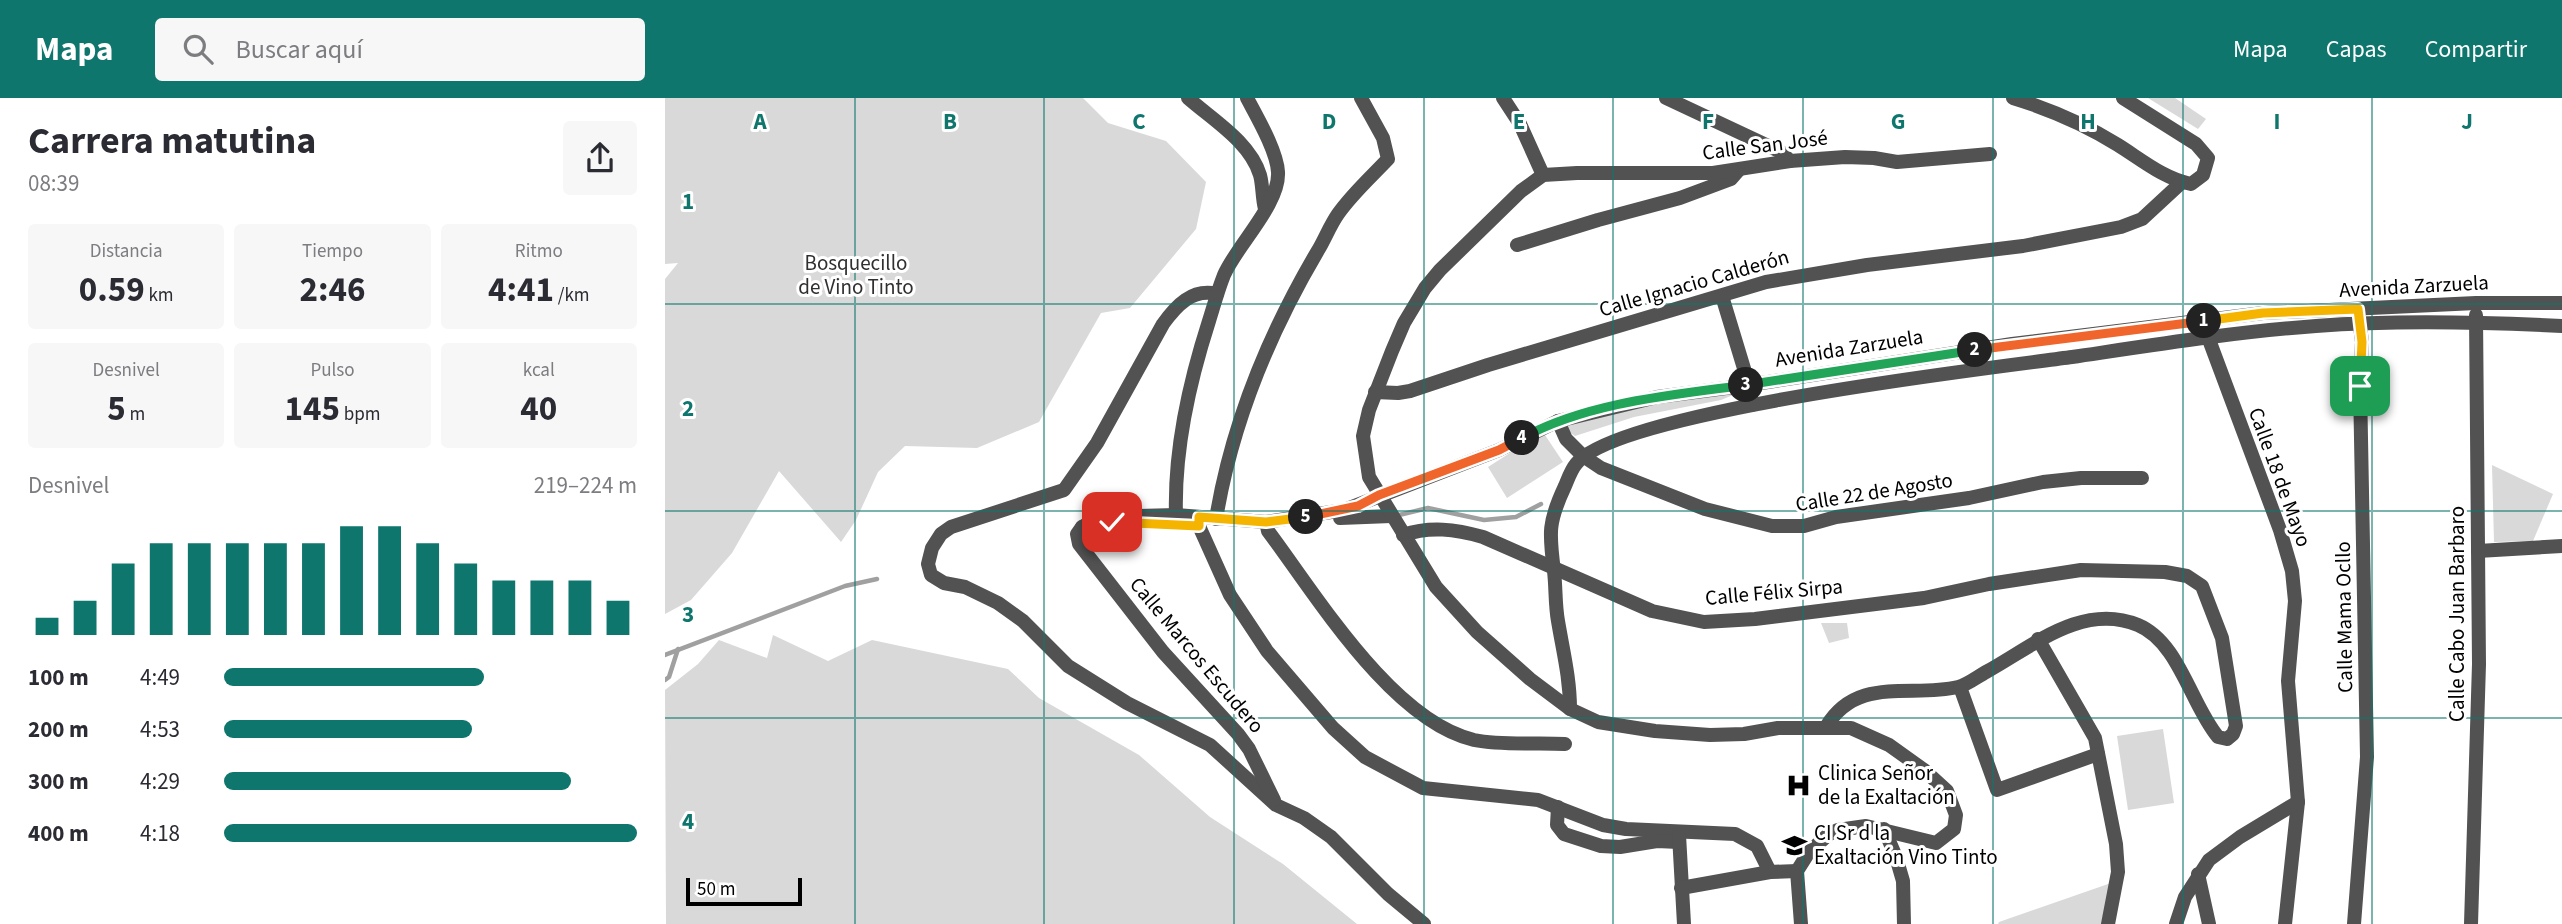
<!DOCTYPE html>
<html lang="es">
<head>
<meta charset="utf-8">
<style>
  body { margin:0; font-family:"Source Sans 3",sans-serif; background:#f7f7f7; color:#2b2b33; height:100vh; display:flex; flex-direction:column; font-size:26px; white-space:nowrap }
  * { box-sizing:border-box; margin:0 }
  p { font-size:23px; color:#7c7c81 }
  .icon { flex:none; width:38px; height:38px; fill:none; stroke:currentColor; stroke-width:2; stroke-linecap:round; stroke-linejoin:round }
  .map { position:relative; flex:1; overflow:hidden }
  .drawer { display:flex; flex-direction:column; background:#fff; width:665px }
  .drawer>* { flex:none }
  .scale { position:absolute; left:21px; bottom:18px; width:116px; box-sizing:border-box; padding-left:7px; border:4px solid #000; border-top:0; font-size:19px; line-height:24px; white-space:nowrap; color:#000; -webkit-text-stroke:5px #fff; paint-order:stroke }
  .pin { position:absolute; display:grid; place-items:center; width:60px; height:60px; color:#fff; margin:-30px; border-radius:14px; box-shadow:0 4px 10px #0006 }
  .km { position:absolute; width:35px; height:35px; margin:-18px; border-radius:50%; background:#222; color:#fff; font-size:19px; line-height:35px; text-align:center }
  .round { display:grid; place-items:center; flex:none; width:74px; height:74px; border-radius:7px; background:#f7f7f7 }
  .headline { display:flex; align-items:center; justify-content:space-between; height:119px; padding:0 28px }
  h1 { font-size:38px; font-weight:700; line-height:52px }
  .figures { display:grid; grid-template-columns:repeat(3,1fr); gap:10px; height:119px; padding:7px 28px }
  .figures div { display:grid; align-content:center; border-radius:7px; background:#f7f7f7; text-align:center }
  .figures b { font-size:35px; font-weight:700 }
  .figures small { font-size:19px; font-weight:400 }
  .figures p { font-size:19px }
  .chart { height:196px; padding:14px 28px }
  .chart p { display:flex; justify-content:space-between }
  .chart svg { width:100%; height:126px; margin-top:7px; stroke:#0f766e; stroke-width:6 }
  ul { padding:0 28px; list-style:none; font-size:23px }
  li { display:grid; grid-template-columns:112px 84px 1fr; align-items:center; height:52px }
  li i { height:18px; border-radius:9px; background:#0f766e }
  header { display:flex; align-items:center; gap:42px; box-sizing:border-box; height:98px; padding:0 35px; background:#0f766e; color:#fff }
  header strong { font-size:33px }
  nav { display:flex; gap:38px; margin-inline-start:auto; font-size:24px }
  .search { width:490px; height:63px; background:#f7f7f7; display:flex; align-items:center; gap:18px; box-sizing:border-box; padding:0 24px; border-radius:7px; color:#7c7c81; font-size:26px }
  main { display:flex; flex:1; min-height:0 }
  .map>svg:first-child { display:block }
</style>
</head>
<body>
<header>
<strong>Mapa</strong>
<div class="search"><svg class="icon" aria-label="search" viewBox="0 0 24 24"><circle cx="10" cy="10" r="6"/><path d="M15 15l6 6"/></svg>Buscar aquí</div>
<nav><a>Mapa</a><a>Capas</a><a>Compartir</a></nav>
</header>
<main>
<section class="drawer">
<div class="headline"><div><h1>Carrera matutina</h1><p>08:39</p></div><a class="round"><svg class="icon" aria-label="share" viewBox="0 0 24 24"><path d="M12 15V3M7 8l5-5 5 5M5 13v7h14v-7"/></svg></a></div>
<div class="figures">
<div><p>Distancia</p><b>0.59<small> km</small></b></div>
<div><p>Tiempo</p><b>2:46</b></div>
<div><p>Ritmo</p><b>4:41<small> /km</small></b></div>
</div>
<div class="figures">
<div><p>Desnivel</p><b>5<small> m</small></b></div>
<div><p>Pulso</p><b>145<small> bpm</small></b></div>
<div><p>kcal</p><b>40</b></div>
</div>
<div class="chart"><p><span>Desnivel</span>219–224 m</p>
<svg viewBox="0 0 160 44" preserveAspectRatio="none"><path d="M5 44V38M15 44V32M25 44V19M35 44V12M45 44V12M55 44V12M65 44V12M75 44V12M85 44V6M95 44V6M105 44V12M115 44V19M125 44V25M135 44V25M145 44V25M155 44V32"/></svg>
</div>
<ul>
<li><b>100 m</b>4:49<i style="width:63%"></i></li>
<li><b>200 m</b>4:53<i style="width:60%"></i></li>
<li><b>300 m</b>4:29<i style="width:84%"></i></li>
<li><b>400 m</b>4:18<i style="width:100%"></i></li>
</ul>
</section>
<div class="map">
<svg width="1897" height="826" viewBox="0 0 1897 826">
  <rect width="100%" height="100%" fill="#fff"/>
  <g fill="#d9d9d9">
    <path d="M0 0H418L443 25 501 43 541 84 531 131 465 210 436 215 374 324 312 350 240 348 213 374 191 422 176 444 114 373 67 455 26 502 0 516V181L13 165 0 166Z"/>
    <path d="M1483 0H1510L1541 21 1533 31Z"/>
    <path d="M1067 290 1068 297 1056 302 969 319 910 338 903 333V325Z"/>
    <path d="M878 334 898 364 842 400 823 369Z"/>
    <path d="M1827 367 1888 396 1868 443 1829 444Z"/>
    <path d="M1156 525H1182L1184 540 1164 545Z"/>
    <path d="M108 537 163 563 207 542 343 571 374 600 474 657 545 719 618 766 692 826H1L0 592 33 566 54 542 102 560Z"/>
    <path d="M1498 631 1509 705 1463 712 1452 638Z"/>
    <path d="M1446 785 1436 826H1333L1334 824Z"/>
  </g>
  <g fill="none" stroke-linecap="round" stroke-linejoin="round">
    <g stroke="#a0a0a0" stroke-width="4.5">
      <path d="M734 417 763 410 819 422 851 419 876 406"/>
      <path d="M0 557 180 488 212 481"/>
      <path d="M0 582 4 579 13 551"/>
    </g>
    <g stroke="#525252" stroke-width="14">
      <path d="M523 0C548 22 585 44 595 77 598 88 597 100 600 111"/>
      <path d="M838 0 855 26 878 77"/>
      <path d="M1001 0 1116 54 1125 63"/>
      <path d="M1348 0C1384 11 1421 27 1453 47 1477 62 1498 80 1526 86L1538 77 1543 60 1531 46 1458 0"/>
      <path d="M852 147 933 122 1015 100 1066 81 1073 73"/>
      <path d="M552 196C527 190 511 208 498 226L432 345 399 392 286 429 276 436 267 450 263 466 266 477 279 485 300 489 333 505 358 523 403 568 462 605 545 647 611 707 639 720 666 739 723 796 759 826"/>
      <path d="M1057 198 1084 287 1087 307"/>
      <path d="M1543 239 1615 432 1627 473 1630 503 1623 583 1633 704 1620 826"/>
      <path d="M710 294 733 295 745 293 823 267 1101 184 1202 167 1358 148 1456 129 1477 121 1517 84"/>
      <path d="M893 323 901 341 918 358 936 370 1040 411 1107 428H1139L1171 419 1304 400 1378 384 1416 380H1477"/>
      <path d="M511 417C509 351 524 285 544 223 549 207 553 192 559 177 572 147 615 106 613 74 612 53 592 19 582 0"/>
      <path d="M534 419V428L565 497 602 553 668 630 700 659 758 690 873 702 938 727 961 731 1070 736 1092 748 1105 774"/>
      <path d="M675 420 726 418"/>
      <path d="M551 421C567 324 605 233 655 149 661 138 666 126 673 116 687 96 706 79 723 61L718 40 696 0"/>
      <path d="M601 424 603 433C651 497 727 623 809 642 838 648 871 644 900 646"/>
      <path d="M417 429 434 419 511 417 601 424 679 412 834 352 893 323 992 299 1084 287 1347 246 1598 215 1811 205H1897"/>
      <path d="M417 429 412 436 414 446 498 554 573 636 584 651 609 702"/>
      <path d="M738 437C765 428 790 431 818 439L987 513 1039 524 1090 521 1259 500 1324 486 1416 472 1500 474 1522 478 1537 488 1557 540 1571 628 1568 636 1562 641 1553 639C1526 607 1514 544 1473 527 1417 504 1367 549 1321 574 1312 579 1302 587 1293 589 1246 600 1192 577 1161 629"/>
      <path d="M1813 453 1897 448"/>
      <path d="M1373 541 1430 640 1451 746 1453 774 1443 826"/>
      <path d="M1295 589 1332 692 1433 656"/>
      <path d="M905 611C905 580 898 553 893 523 890 507 891 490 889 473 884 435 883 424 900 388 903 381 906 372 911 366 950 313 1326 270 1407 259 1488 247 1569 234 1651 228 1732 222 1816 224 1897 228"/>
      <path d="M893 709 892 727 899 736 936 748 955 749 992 743 1014 744"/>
      <path d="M1219 731 1231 759 1238 783 1239 826"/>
      <path d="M1014 737 1019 826"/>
      <path d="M1533 776 1544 826"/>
      <path d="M1016 790 1105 774 1132 773"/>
      <path d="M1136 826 1132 773 1144 754 1164 736 1173 732 1201 728 1271 745 1289 731 1291 717 1282 693 1259 672 1224 647 1186 630H1113L1079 636 1045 637 990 633 933 624 905 611 865 581 812 534 771 489 704 379 698 338 704 312 727 253 739 225 760 190 775 172 856 93 878 77 912 75H1048L1125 63 1180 59 1209 60 1232 64 1325 56"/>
      <path d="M1511 826 1520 799 1544 762 1575 739 1633 704"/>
      <path d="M1689 826 1702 659 1695 287 1697 244 1694 219"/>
      <path d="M1806 826 1814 566 1811 217"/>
    </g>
  </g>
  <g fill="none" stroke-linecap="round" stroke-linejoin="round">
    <defs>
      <path id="split-1" d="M1539 223 1598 215 1693 211 1697 244 1695 288"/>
      <path id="split-2" d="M1310 252 1539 223"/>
      <path id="split-3" d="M1081 287 1310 252"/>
      <path id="split-4" d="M857 340C923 304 1007 297 1081 287"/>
      <path id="split-5" d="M641 419 693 408 714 397 834 352 857 340"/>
      <path id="split-6" d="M447 424 534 428V419L601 424 641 419"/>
    </defs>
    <use href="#split-1" stroke="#fff" stroke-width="14"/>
    <use href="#split-2" stroke="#fff" stroke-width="14"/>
    <use href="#split-3" stroke="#fff" stroke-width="14"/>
    <use href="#split-4" stroke="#fff" stroke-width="14"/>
    <use href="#split-5" stroke="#fff" stroke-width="14"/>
    <use href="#split-6" stroke="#fff" stroke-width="14"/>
    <use href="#split-1" stroke="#f5b400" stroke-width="9"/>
    <use href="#split-2" stroke="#f0652b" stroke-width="9"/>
    <use href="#split-3" stroke="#22a559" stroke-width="9"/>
    <use href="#split-4" stroke="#22a559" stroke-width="9"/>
    <use href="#split-5" stroke="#f0652b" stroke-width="9"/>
    <use href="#split-6" stroke="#f5b400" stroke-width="9"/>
  </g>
  <path fill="none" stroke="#0f766e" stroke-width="2" stroke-opacity="0.55" d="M190 0V826M379 0V826M569 0V826M759 0V826M948 0V826M1138 0V826M1328 0V826M1518 0V826M1707 0V826M0 206H1897M0 413H1897M0 620H1897"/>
  <defs>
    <symbol id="hospital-bare" viewBox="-9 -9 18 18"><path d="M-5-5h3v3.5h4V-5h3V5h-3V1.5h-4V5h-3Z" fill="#000" stroke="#fff" stroke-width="2.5" paint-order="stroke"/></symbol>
    <symbol id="school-bare" viewBox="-9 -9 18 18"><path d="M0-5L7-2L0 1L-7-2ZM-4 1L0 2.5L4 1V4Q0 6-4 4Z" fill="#000" stroke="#fff" stroke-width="2.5" paint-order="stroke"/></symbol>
  </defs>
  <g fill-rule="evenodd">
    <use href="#hospital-bare" x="1116" y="670" width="35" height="35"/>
    <use href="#school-bare" x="1112" y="730" width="35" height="35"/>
  </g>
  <g text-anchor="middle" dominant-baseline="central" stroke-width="6" stroke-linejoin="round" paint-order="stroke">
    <g font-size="21" fill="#000" stroke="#fff">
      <text transform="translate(1100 47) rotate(-7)">Calle San José</text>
      <text transform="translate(1029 185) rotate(-16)">Calle Ignacio Calderón</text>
      <text transform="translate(1749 188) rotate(-3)">Avenida Zarzuela</text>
      <text transform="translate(1184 250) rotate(-9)">Avenida Zarzuela</text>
      <text transform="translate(1615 379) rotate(70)">Calle 18 de Mayo</text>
      <text transform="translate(1209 394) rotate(-9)">Calle 22 de Agosto</text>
      <text transform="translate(1109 494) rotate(-5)">Calle Félix Sirpa</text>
      <text transform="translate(1792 516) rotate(-90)">Calle Cabo Juan Barbaro</text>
      <text transform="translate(1679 519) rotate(-91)">Calle Mama Ocllo</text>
      <text transform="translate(532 557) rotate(50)">Calle Marcos Escudero</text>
    </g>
    <g font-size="21" fill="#303030" stroke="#fff">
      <text x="191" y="165">Bosquecillo<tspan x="191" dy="24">de Vino Tinto</tspan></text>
    </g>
    <g font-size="21" fill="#000" stroke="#fff" text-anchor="start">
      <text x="1153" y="675">Clinica Señor<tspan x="1153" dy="24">de la Exaltación</tspan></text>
      <text x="1149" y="735">CI Sr d la<tspan x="1149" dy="24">Exaltación Vino Tinto</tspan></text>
    </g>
  </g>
  <g font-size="23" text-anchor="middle" font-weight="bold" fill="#0f766e" stroke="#fff" stroke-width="6" stroke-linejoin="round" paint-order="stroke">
    <text x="95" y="31">A</text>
    <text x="285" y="31">B</text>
    <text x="474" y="31">C</text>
    <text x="664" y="31">D</text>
    <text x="854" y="31">E</text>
    <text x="1043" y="31">F</text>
    <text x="1233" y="31">G</text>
    <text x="1423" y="31">H</text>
    <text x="1612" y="31">I</text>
    <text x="1802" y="31">J</text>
    <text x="23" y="111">1</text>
    <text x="23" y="318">2</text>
    <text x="23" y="524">3</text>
    <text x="23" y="731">4</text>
  </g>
</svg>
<div class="scale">50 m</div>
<div class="pin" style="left:1695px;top:288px;background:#1e9e55"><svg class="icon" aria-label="arrive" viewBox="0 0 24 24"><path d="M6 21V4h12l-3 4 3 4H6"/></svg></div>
<div class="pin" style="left:447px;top:424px;background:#d93025"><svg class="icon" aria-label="check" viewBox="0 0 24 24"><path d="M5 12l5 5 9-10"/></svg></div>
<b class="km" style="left:1539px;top:223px">1</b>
<b class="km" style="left:1310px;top:252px">2</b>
<b class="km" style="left:1081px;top:287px">3</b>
<b class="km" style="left:857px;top:340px">4</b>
<b class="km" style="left:641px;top:419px">5</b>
</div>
</main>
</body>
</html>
